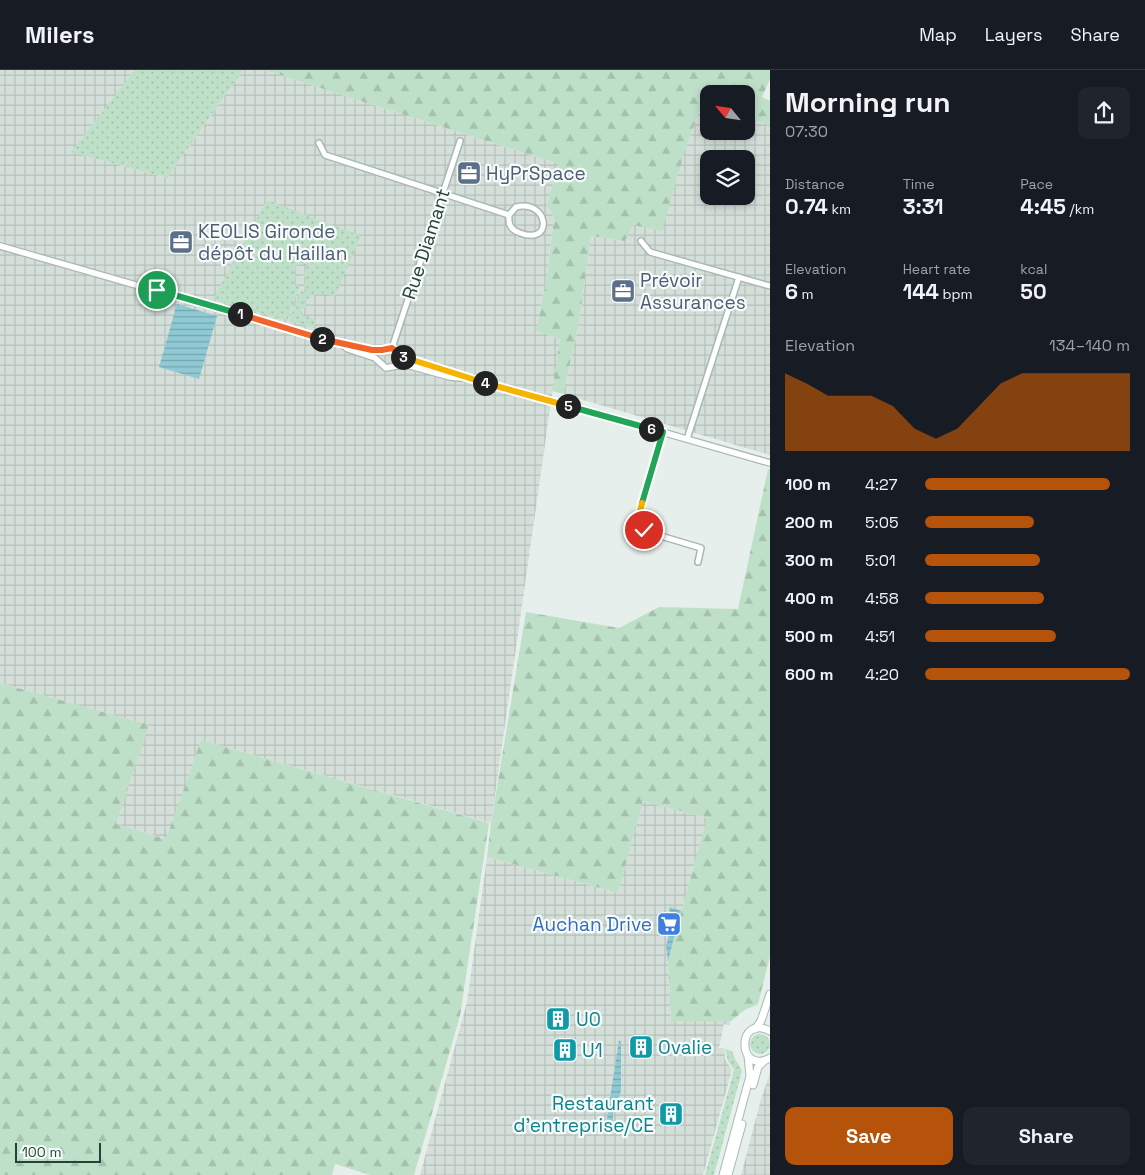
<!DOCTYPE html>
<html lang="en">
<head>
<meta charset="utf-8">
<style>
  body { margin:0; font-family:"Space Grotesk",sans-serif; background:#20242c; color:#f1f3f6; height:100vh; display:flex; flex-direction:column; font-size:19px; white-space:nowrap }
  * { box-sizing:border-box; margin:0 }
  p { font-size:16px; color:#9ea1a6 }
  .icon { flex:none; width:28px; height:28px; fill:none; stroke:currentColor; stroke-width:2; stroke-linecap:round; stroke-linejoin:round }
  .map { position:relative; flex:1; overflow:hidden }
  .sheet { display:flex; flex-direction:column; background:#171b24; width:375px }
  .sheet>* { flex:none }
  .needle { width:32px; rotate:299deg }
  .controls { position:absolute; left:700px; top:15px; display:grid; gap:10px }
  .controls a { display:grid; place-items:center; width:55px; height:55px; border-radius:10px; background:#171b24; box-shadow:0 2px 8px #0003; font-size:25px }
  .scale { position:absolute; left:15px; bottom:12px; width:86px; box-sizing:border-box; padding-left:5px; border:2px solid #24423a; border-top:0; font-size:14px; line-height:18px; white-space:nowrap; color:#24423a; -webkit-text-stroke:4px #f7fbf9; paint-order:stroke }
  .pin { position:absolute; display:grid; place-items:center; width:42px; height:42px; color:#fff; margin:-21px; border:2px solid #fff; border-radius:50%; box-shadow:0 1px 5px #0007 }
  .km { position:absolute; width:25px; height:25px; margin:-12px; border-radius:50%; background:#222; color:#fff; font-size:14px; line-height:25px; text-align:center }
  .round { display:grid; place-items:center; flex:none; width:52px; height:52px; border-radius:10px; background:#20242c }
  .summary { display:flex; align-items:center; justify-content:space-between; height:85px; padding:0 15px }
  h1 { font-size:28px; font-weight:600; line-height:38px }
  .figures { display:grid; grid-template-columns:repeat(3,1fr); gap:8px; height:85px; padding:5px 15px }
  .figures div { display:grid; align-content:center }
  .figures b { font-size:21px; font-weight:600 }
  .figures small { font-size:14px; font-weight:400 }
  .figures p { font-size:14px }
  .chart { height:140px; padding:10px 15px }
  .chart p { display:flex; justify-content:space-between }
  .chart svg { width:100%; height:90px; margin-top:5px; fill:#b45309; opacity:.7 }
  .primary-button { display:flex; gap:10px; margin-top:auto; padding:10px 15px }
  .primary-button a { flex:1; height:58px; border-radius:10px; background:#b45309; color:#fff; font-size:20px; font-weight:600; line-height:58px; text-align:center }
  .primary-button a+a { background:#20242c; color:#f1f3f6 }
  ul { padding:0 15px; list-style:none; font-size:16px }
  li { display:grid; grid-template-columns:80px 60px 1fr; align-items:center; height:38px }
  li i { height:12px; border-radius:6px; background:#b45309 }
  header { display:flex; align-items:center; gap:30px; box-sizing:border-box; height:70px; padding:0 25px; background:#171b24; border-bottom:1px solid #363941 }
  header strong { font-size:24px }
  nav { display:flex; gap:28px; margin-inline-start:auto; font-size:18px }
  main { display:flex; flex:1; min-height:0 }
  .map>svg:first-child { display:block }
</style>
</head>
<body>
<header>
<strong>Milers</strong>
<nav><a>Map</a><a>Layers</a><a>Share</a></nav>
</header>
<main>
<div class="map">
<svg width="770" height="1105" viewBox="0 0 770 1105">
  <defs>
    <pattern id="industrial-grid" width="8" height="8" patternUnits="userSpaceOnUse" patternTransform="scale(1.25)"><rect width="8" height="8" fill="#d4dfda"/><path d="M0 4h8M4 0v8" fill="none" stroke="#b6c1bc"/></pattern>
    <pattern id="grass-dots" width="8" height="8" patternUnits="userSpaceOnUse" patternTransform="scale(1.25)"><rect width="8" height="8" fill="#bfe0c8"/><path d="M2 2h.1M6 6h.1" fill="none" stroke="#a4c1ad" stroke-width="1.8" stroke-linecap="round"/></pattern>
    <pattern id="forest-firs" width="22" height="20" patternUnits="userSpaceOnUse" patternTransform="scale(1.25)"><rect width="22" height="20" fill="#bfe0c8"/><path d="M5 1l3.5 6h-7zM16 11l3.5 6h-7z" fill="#a4c1ad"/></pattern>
    <pattern id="water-rules" width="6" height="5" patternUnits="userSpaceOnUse" patternTransform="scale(1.25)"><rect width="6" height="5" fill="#8ec9d4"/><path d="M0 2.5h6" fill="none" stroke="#74a5ad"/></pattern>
  </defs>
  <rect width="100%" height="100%" fill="#e6efeb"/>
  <g fill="url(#industrial-grid)" fill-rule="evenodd">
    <path d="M0 0H135L72 82 167 108 243 0H264L559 94 547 134 554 148 546 213 536 261 560 269 491 753 201 670 167 769 116 754 148 655 0 613Z"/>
    <path d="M703 31 709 33V61H746V47L770 55V385L563 324 579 253 591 166 625 171 633 155 685 80ZM709 89H746V126H709Z"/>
    <path d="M643 731 707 748 668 891 671 951H731L729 955 724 954 719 978H724L725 989 732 1000 703 1105H420L467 932 487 787 618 823Z"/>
    <path d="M770 1003V1105H741L761 1029Z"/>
  </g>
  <g fill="url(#grass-dots)">
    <path d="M135 0H243L167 108 71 82Z"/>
    <path d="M267 130 361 166 335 226 319 223 304 231 307 237 301 240 304 247 308 246 316 251 314 258 289 251 300 221 307 223 304 217 306 207 302 206 305 201 307 194 300 193 296 196 294 204 296 205 294 214 300 216 287 251 213 229Z"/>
    <circle cx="760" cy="974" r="10"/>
    <path d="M725 979 732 981 735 989 742 1000 741 1005 714 1105H705L734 1000 728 991Z"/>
  </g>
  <g fill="url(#forest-firs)">
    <path d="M264 0H770V9L762 27 770 31V55L746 47V24H709V33L703 31 685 80 662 161 633 155 625 171 591 166 579 253 563 324 552 321 560 269 536 261 546 213 554 148 547 134 559 94Z"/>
    <path d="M768 399 770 400V886L758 934 745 940 731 951H671L668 891 707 748 643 731 618 823 487 787 491 753 526 542 619 558 659 537 738 539Z"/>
    <path d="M0 613 149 655 116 754 166 769 201 670 489 753 460 946 414 1105H370L335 1094 332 1105H0Z"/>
  </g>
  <g fill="url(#water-rules)">
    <path d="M177 234 217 246 199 309 159 297Z"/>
    <path d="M670 837 681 841 668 891 666 876 674 846 669 840Z"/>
    <path d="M619 970 621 972V1020L619 1028 614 1035 612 1061 609 1063 605 1061Z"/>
  </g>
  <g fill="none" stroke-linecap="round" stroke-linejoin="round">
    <defs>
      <g id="minor">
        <path d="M319 73 325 85 509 145C508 155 511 160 520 163 554 176 549 129 516 137L509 145"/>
        <path d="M641 171 650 182 770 216"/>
        <path d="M392 278 460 71"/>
        <path d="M687 369 739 207"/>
        <circle cx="636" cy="458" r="8"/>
        <path d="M638 450 663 362"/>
        <path d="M644 461 701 478 698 492"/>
      </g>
      <g id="tertiary">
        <path d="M0 176 341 274H350L377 281 392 278C398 281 401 287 408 290 427 297 447 300 466 308L603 345 770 393"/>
        <path d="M341 274 348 279 375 288 386 298 401 295H407L450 307 461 308"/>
      </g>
      <g id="secondary">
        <path d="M755 959 761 951 770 924"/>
        <path d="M770 961C736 943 737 1006 770 988"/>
        <path d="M753 1015 758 997 764 991"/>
        <path d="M723 1105 750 1006 748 986"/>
        <path d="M728 1105 742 1054"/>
      </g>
    </defs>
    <use href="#minor" stroke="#a8b8b2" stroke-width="8"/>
    <use href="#tertiary" stroke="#a8b8b2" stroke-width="8"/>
    <use href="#secondary" stroke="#a4bbb3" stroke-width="9"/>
    <use href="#minor" stroke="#fff" stroke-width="5"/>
    <use href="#tertiary" stroke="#fff" stroke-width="5.5"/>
    <use href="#secondary" stroke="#fff" stroke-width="7"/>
  </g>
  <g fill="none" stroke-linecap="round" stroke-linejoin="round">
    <defs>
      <path id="split-1" d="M157 220 240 244"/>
      <path id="split-2" d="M240 244 322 269"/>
      <path id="split-3" d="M322 269 372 280H382L392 278 403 287"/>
      <path id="split-4" d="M403 287 485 313"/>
      <path id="split-5" d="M485 313 568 336"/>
      <path id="split-6" d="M568 336 651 359"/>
      <path id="split-7" d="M642 433 663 362 651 359"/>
      <path id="split-8" d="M642 433 638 450 644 455V460"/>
    </defs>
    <use href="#split-1" stroke="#fff" stroke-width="10"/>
    <use href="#split-2" stroke="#fff" stroke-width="10"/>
    <use href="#split-3" stroke="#fff" stroke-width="10"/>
    <use href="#split-4" stroke="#fff" stroke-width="10"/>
    <use href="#split-5" stroke="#fff" stroke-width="10"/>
    <use href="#split-6" stroke="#fff" stroke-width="10"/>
    <use href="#split-7" stroke="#fff" stroke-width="10"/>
    <use href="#split-8" stroke="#fff" stroke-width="10"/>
    <use href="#split-1" stroke="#22a559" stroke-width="6"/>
    <use href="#split-2" stroke="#f0652b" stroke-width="6"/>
    <use href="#split-3" stroke="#f0652b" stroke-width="6"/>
    <use href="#split-4" stroke="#f5b400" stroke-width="6"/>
    <use href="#split-5" stroke="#f5b400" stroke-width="6"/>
    <use href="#split-6" stroke="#22a559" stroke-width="6"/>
    <use href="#split-7" stroke="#22a559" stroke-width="6"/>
    <use href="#split-8" stroke="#f5b400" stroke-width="6"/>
  </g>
  <defs>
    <symbol id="office-square" viewBox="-11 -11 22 22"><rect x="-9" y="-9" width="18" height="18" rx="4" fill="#5c6f8a" stroke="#f7fbf9"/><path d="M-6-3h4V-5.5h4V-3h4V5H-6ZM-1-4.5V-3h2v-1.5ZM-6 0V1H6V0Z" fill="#fff"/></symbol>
    <symbol id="supermarket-square" viewBox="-11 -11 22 22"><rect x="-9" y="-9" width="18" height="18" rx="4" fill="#3f7fe0" stroke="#f7fbf9"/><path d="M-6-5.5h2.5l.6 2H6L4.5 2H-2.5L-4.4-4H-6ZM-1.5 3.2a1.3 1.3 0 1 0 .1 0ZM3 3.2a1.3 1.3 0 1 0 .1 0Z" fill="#fff"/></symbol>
    <symbol id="building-square" viewBox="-11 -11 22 22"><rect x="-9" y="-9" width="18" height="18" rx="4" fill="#0f9aa8" stroke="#f7fbf9"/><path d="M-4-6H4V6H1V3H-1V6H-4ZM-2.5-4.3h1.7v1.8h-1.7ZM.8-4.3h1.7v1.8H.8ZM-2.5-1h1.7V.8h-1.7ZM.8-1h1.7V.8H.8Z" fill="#fff"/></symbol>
  </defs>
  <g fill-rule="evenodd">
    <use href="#office-square" x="455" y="89" width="28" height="28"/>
    <use href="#office-square" x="167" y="158" width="28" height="28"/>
    <use href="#office-square" x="609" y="207" width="28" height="28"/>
    <use href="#supermarket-square" x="655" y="840" width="28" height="28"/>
    <use href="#building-square" x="544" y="935" width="28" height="28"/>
    <use href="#building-square" x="627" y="963" width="28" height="28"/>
    <use href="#building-square" x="551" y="966" width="28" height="28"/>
    <use href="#building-square" x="657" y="1030" width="28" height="28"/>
  </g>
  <g text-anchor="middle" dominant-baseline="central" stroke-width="4.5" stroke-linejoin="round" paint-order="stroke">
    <g font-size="19" fill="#4e5e75" stroke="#f7fbf9" text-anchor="start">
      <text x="486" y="103">HyPrSpace</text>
      <text x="198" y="161">KEOLIS Gironde<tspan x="198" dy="22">dépôt du Haillan</tspan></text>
      <text x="640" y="210">Prévoir<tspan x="640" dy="22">Assurances</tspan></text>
    </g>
    <g font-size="19" fill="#24423a" stroke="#f7fbf9">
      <text transform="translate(426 174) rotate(-72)">Rue Diamant</text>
    </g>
    <g font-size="19" fill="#366cbe" stroke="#f7fbf9" text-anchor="end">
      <text x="652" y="854">Auchan Drive</text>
    </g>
    <g font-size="19" fill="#0d838f" stroke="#f7fbf9" text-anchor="start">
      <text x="576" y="949">U0</text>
      <text x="658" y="977">Ovalie</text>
      <text x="582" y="980">U1</text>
      <text x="654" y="1033" text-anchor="end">Restaurant<tspan x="654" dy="22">d'entreprise/CE</tspan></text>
    </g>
  </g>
</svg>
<div class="controls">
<a><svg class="needle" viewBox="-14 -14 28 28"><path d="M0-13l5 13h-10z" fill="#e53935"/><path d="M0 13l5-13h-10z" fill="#9ea1a6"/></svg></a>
<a><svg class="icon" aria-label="layers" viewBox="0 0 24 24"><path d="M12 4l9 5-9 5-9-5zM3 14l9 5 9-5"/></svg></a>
</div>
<div class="scale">100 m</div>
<div class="pin" style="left:157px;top:220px;background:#1e9e55"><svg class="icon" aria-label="arrive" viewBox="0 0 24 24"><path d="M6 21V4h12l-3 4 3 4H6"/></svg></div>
<div class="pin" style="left:644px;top:460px;background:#d93025"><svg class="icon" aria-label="check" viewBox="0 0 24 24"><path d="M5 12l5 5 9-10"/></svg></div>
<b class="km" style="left:240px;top:244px">1</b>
<b class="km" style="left:322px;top:269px">2</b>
<b class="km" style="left:403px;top:287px">3</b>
<b class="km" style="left:485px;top:313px">4</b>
<b class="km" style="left:568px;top:336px">5</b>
<b class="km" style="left:651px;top:359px">6</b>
</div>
<section class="sheet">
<div class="summary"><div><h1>Morning run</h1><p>07:30</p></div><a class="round"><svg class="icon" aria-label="share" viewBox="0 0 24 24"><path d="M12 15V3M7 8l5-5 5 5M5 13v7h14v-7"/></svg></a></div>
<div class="figures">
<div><p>Distance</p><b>0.74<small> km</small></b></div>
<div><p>Time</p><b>3:31</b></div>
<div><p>Pace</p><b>4:45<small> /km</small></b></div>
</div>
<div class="figures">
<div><p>Elevation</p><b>6<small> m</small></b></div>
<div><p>Heart rate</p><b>144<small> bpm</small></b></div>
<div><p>kcal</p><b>50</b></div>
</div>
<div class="chart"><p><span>Elevation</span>134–140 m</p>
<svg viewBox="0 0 160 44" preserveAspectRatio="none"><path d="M0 44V6L10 11L20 17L30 17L40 17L50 22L60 33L70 38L80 33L90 22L100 11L110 6L120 6L130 6L140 6L150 6L160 6V44z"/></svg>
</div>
<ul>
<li><b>100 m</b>4:27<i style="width:90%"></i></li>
<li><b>200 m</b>5:05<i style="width:53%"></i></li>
<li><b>300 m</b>5:01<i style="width:56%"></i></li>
<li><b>400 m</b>4:58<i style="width:58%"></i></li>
<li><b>500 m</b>4:51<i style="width:64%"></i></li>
<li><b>600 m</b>4:20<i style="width:100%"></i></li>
</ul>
<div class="primary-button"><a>Save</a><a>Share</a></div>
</section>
</main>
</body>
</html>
